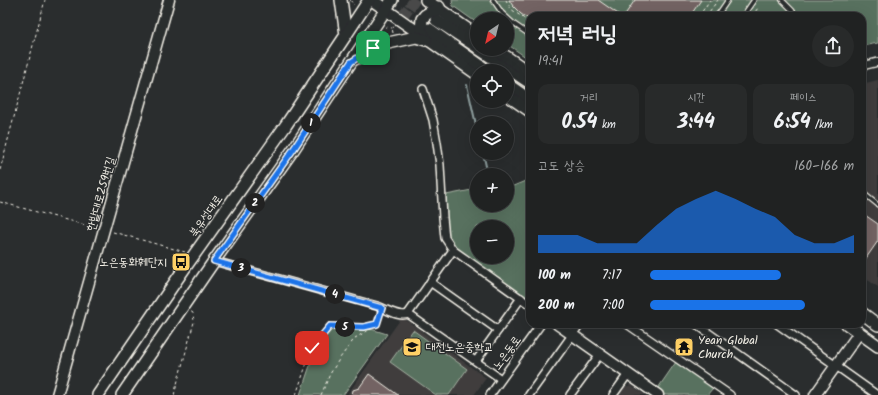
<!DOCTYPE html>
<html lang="ko">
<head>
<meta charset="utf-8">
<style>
  body { margin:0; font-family:Kalam,"Poor Story",sans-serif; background:#282a2a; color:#f1f3f6; height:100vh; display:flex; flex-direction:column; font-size:15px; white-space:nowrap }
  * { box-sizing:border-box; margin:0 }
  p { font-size:13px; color:#a2a4a5 }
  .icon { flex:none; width:22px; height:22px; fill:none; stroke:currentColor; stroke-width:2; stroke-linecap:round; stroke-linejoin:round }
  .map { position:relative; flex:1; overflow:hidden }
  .details { position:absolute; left:526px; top:12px; width:340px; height:316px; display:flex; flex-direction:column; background:#202222; border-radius:12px; box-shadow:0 4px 16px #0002,0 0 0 1px #3d3f40 }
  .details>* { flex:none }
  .needle { width:26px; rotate:215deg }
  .tools { position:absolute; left:470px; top:12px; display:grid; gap:8px }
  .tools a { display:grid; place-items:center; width:44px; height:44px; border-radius:50%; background:#202222; box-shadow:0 4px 16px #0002,0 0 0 1px #3d3f40; font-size:20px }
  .pin { position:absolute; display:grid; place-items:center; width:34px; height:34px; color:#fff; margin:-17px; border-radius:8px; box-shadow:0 2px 6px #0006 }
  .km { position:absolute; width:20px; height:20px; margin:-10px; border-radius:50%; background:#222; color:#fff; font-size:11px; line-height:20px; text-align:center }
  .round { display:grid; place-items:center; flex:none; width:42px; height:42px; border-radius:21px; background:#282a2a }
  .head { display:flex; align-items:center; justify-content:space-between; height:68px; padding:0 12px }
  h1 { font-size:22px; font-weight:700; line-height:30px }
  .stats { display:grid; grid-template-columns:repeat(3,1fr); gap:6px; height:68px; padding:4px 12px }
  .stats div { display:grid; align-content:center; border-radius:10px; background:#282a2a; text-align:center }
  .stats b { font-size:20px; font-weight:700 }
  .stats small { font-size:11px; font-weight:400 }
  .stats p { font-size:11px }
  .chart { height:112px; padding:8px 12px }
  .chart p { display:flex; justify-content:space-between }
  .chart svg { width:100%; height:72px; margin-top:4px; fill:#1a73e8; opacity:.7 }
  ul { padding:0 12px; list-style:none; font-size:13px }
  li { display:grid; grid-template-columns:64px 48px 1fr; align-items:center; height:30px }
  li i { height:10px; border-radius:5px; background:#1a73e8 }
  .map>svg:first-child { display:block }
</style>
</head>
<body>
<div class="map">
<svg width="878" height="395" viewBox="0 0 878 395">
  <rect width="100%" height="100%" fill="#2a2d2e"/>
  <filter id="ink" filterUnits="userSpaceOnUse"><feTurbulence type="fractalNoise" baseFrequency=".025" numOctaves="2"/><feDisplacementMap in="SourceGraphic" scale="8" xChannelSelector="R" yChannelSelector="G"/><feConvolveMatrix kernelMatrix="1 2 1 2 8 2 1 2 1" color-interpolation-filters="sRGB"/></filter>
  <g filter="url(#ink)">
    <g fill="#403e3e">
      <path d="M878 80V287L862 276V84Z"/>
      <path d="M402 317 486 378 474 395H347Z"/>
      <path d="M631 385 645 395H619L625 387Z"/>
    </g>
    <g fill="#58715e" stroke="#a6b1a3" fill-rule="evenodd">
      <path d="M452 0H878V43L862 46V16H530V60L507 44V19H477V23L453 6Z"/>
      <path d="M530 179V299L457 251 447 234 445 216 446 195 477 189V205H507V186L511 187ZM477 227H507V257H477Z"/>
      <path d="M371 329 387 334 343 395H300L316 348 330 330Z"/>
      <path d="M413 330 467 369 449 395H436L390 362Z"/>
      <path d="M676 362 713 388 707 395H661L656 391Z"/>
    </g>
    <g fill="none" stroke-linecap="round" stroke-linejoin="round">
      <g stroke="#90a1a1" stroke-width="2">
        <path d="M467 85 477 129"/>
        <path d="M483 153 488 175"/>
      </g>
    </g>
    <g fill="#736464" stroke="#f4f1e8">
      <path d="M509 0H598L621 16H530V20L521 14 513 6Z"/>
      <path d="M635 0H701L690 16H624Z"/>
      <path d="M862 213 878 224V241L862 264Z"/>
      <path d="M369 374 398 395H352L353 390 359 388Z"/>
    </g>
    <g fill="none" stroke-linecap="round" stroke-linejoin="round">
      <g stroke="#484a4a" stroke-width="11" stroke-dasharray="11 5.5" stroke-linecap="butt">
        <path d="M387 0 428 29"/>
        <path d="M408 0 434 18"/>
      </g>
      <defs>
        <g id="lane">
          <path d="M493 0 502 13 514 24 530 35"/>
          <path d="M782 0 792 10 796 16"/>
          <path d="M717 16 728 0"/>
          <path d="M743 16 754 0"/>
          <path d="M862 192 878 205"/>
        </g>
        <g id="street">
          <path d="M862 66 878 62"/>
          <path d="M423 89 433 120 437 143 440 165 443 218 445 238 453 250 530 305"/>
          <path d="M453 250 408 314 501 379"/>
          <path d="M214 261 377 306C386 309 399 318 408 314"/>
          <path d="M430 282 498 330"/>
          <path d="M627 324 730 395"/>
          <path d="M696 324 796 395"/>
          <path d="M777 324 877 395"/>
          <path d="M476 361 521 298"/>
          <path d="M490 395 541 324"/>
          <path d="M529 395 580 324"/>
          <path d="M570 395 600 354"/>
          <path d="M613 395 628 374"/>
        </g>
        <g id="secondary">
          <path d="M557 324 658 395"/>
          <path d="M57 395 169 0"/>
          <path d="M815 395 859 333"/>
        </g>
        <g id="primary">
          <path d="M341 0 346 35"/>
          <path d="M372 0 477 74"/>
          <path d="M426 0 477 36"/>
          <path d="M436 20 477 47"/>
          <path d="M429 29 488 71"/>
          <path d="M425 37 421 30 422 19C426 13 432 10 440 10L439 7"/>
          <path d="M479 49 530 83"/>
          <path d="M495 49 530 73"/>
          <path d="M355 59 379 45 416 37 426 40"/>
          <path d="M507 84 530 100"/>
          <path d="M507 95 530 111"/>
          <path d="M862 313 878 325"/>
          <path d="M847 324 878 346"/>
          <path d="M98 395 184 269 286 125 346 35 369 0"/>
          <path d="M122 395 214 261 293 150 392 0"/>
        </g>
      </defs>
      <use href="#lane" stroke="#f4f1e8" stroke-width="6"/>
      <use href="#street" stroke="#f4f1e8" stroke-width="10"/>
      <use href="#secondary" stroke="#f4f1e8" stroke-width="13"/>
      <use href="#primary" stroke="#f4f1e8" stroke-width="14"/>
      <g stroke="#f4f1e8" stroke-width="1" stroke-dasharray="3 3" stroke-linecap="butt">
        <path d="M350 0 354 5"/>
        <path d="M506 0 511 9 530 23"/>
        <path d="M699 16 710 0"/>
        <path d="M706 16 718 0"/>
        <path d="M752 16 758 8"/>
        <path d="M385 27 392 28"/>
        <path d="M393 33 392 28 394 27"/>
        <path d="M0 170 45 0"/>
        <path d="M0 202 96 228"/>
        <path d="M113 232 185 252"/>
        <path d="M174 395 194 322 193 313 190 311"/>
        <path d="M296 395 312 348 330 326 364 327 377 324 380 316"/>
        <path d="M321 395 330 374 340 358 355 338 369 330 376 324"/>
      </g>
      <use href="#lane" stroke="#2a2d2e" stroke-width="3.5"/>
      <use href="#street" stroke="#2a2d2e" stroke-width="7"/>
      <use href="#secondary" stroke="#2a2d2e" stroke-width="10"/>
      <use href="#primary" stroke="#2a2d2e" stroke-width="11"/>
    </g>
  </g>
  <g fill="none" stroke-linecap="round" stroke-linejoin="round" filter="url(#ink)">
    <defs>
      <path id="route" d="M312 348 330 326 364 327 377 324 382 308 214 261 293 150 351 62 373 48"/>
    </defs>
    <use href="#route" stroke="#fff" stroke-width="8"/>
    <use href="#route" stroke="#1a73e8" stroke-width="5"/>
  </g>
  <defs>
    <symbol id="bus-square" viewBox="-11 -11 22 22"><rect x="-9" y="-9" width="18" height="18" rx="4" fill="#ffd166" stroke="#2a2d2e"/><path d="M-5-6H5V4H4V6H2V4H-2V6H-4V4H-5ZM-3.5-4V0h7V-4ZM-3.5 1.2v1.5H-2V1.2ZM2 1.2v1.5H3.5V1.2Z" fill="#111"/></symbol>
    <symbol id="school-square" viewBox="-11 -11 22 22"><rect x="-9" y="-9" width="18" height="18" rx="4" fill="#ffd166" stroke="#2a2d2e"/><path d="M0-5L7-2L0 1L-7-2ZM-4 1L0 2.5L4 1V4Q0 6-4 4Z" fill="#111"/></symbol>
    <symbol id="temple-square" viewBox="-11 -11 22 22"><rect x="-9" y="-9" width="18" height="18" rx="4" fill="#ffd166" stroke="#2a2d2e"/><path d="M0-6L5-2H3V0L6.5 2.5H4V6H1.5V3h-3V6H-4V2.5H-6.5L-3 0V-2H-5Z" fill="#111"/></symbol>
  </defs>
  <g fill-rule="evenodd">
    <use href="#bus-square" x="170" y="251" width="22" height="22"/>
    <use href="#school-square" x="401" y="336" width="22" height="22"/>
    <use href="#temple-square" x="673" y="336" width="22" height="22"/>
  </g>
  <g text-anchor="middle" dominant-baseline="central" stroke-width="3" stroke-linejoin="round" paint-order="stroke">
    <g font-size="12" fill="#f4f1e8" stroke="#2a2d2e">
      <text transform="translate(101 194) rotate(-74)">한밭대로259번길</text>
      <text transform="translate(206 216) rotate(-55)">북유성대로</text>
      <text transform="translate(507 353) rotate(-54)">노은동로</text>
    </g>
    <g font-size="12" fill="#f4f1e8" stroke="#2a2d2e" text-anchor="start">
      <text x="167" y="262" text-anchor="end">노은동화훼단지</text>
      <text x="698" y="340">Yean Global<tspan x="698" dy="14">Church</tspan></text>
      <text x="426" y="347">대전노은중학교</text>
    </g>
  </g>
</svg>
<div class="tools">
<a><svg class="needle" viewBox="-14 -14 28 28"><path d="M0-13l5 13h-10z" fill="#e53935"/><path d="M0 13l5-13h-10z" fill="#a2a4a5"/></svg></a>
<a><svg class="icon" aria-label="locate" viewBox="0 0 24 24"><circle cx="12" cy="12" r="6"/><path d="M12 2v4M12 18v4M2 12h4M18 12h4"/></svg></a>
<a><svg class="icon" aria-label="layers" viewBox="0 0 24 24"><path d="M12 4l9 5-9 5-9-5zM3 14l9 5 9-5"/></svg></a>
<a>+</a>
<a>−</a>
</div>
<div class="pin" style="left:373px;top:48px;background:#1e9e55"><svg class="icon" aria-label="arrive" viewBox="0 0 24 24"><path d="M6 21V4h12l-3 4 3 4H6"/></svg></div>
<div class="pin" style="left:312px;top:348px;background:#d93025"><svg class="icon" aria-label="check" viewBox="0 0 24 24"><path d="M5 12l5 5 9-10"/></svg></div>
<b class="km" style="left:311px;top:123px">1</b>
<b class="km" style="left:255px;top:203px">2</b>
<b class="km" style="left:241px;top:268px">3</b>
<b class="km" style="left:335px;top:294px">4</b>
<b class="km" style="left:345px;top:327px">5</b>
<section class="details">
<div class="head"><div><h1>저녁 러닝</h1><p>19:41</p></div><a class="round"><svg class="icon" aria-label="share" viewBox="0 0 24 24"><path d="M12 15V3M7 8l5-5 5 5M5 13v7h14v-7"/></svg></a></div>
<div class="stats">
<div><p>거리</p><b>0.54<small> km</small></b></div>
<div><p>시간</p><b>3:44</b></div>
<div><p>페이스</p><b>6:54<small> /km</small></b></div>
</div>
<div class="chart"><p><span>고도 상승</span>160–166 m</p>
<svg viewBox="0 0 160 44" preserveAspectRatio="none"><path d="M0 44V33L10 33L20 33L30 38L40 38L50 38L60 27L70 17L80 11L90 6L100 11L110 17L120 22L130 33L140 38L150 38L160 33V44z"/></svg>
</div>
<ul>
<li><b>100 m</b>7:17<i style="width:64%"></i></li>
<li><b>200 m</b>7:00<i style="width:76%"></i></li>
</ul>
</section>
</div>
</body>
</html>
